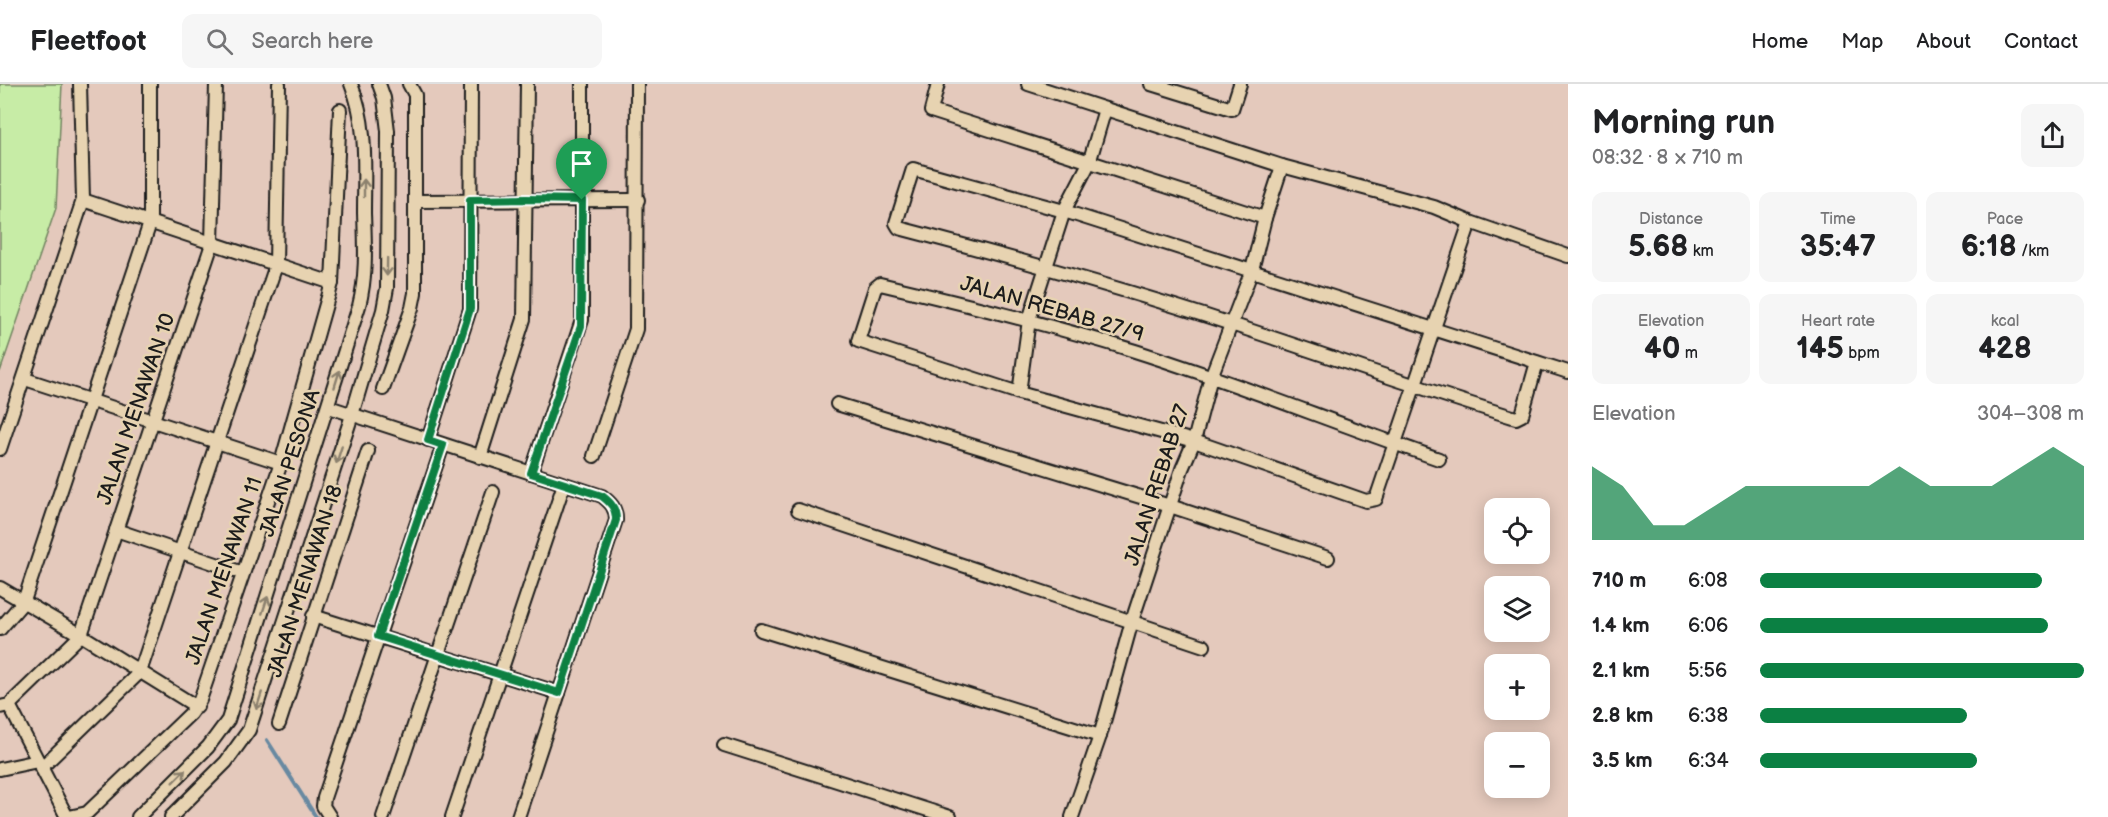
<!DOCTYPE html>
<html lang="en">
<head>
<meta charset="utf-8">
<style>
  body { margin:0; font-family:"Balsamiq Sans",sans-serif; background:#f6f6f6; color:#202124; height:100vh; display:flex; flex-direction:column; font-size:22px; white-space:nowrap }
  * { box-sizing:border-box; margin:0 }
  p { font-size:20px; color:#757577 }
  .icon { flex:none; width:33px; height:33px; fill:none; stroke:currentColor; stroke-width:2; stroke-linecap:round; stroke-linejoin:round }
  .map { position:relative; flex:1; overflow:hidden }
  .details { display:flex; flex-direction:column; background:#fff; width:540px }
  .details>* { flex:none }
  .tools { position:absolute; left:1484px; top:414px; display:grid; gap:12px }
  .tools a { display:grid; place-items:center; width:66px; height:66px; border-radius:12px; background:#fff; box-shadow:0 3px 15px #0003; font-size:30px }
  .pin { position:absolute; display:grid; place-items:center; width:51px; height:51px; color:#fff; margin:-62px -26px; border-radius:50% 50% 50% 0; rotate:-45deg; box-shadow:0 0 6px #0007 }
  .pin .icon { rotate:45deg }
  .round { display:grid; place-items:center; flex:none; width:63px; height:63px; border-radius:12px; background:#f6f6f6 }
  .headline { display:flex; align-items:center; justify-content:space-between; height:102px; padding:0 24px }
  h1 { font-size:33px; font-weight:700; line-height:45px }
  .figures { display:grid; grid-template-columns:repeat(3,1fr); gap:9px; height:102px; padding:6px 24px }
  .figures div { display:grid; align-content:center; border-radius:12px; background:#f6f6f6; text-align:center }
  .figures b { font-size:30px; font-weight:700 }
  .figures small { font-size:16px; font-weight:400 }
  .figures p { font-size:16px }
  .chart { height:168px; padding:12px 24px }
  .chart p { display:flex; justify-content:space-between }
  .chart svg { width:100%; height:108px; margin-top:6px; fill:#0b8043; opacity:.7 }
  ul { padding:0 24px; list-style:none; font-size:20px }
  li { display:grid; grid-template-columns:96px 72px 1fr; align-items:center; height:45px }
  li i { height:15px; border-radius:8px; background:#0b8043 }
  header { display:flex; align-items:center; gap:36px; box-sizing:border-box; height:84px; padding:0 30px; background:#fff; border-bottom:2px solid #e0e0e0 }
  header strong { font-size:28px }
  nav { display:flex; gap:33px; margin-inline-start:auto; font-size:21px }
  .search { width:420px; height:54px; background:#f6f6f6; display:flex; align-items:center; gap:15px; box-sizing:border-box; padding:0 21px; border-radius:12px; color:#757577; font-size:22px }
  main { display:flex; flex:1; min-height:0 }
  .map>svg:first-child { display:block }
</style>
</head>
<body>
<header>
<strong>Fleetfoot</strong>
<div class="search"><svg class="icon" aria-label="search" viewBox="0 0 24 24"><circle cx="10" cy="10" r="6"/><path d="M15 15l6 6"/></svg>Search here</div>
<nav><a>Home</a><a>Map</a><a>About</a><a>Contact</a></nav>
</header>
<main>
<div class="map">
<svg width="1568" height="733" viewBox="0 0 1568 733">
  <rect width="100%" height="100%" fill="#e4c9bc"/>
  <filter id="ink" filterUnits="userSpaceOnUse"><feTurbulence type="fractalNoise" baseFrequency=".0167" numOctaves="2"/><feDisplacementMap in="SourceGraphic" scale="12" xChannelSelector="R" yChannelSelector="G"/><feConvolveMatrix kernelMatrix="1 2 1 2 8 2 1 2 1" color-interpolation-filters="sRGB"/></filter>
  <g filter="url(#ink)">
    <path fill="#c7eca6" stroke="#728461" stroke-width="1.5" d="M0 0H62L56 124 0 288Z"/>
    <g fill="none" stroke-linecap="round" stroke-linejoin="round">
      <path stroke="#6789a1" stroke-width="4" d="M267 656 316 733"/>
      <defs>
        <g id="minor">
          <path d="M938 0 931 27 1265 134"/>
          <path d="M1028 0 1282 82 1434 123 1470 138 1568 172"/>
          <path d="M1151 0 1232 25 1240 0"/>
          <path d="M83 116 332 199"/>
          <path d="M415 117 638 116"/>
          <path d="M1537 278 1522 331 1516 334C1420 305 1326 271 1231 240 1121 204 1010 173 899 144L896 139 913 85 1064 127 1568 288"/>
          <path d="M25 295 281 379"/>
          <path d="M383 305 412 224 415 209V11L409 0"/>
          <path d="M1019 309 1029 236 1064 127 1089 79 1105 25"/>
          <path d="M837 320 1170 422 1328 474"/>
          <path d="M329 323 602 412C611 419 616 424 616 436L518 733"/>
          <path d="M428 356 470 225 471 0"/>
          <path d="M0 365 83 116 80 0"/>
          <path d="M594 372 636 245 637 0"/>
          <path d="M480 373 524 235 527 0"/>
          <path d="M1439 375C1337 340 1237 299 1135 267 1051 241 966 220 880 200L875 204 858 257 1019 309 1194 357 1366 417 1376 415C1408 323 1438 230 1470 138"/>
          <path d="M531 389 582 236V0"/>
          <path d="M798 426 1204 562"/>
          <path d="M116 446 243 489"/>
          <path d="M0 504 81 551 197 623"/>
          <path d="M313 532 559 609"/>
          <path d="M0 545 24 517 150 139V0"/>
          <path d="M761 546 1100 652"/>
          <path d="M9 621 67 733"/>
          <path d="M0 623 9 621 81 551 212 160 216 0"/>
          <path d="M279 640 368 367"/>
          <path d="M724 661 950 733"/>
          <path d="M41 684 140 588 276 181 279 0"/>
          <path d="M0 685 38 677"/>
          <path d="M69 733 87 729 190 630 200 616 281 379 332 199 340 26"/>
          <path d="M138 733 208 663 228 636 359 222C367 191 365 160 364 129 364 85 368 41 351 0"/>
          <path d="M171 733 226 678 249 646 352 331 383 226 387 204 388 47 384 14 379 0"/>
          <path d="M330 733 323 722 324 714 443 361"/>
          <path d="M383 733 493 408"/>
          <path d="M452 733 564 400"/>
          <path d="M1072 733 1100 652 1132 537 1182 385 1194 357 1211 293 1252 186 1265 134 1282 82"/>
        </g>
      </defs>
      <use href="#minor" stroke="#1c1c1c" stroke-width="16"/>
      <use href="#minor" stroke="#e7d3b1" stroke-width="12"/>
    </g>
    <defs><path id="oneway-shaft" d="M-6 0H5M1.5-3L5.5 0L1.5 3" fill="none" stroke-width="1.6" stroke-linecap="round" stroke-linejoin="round" transform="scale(1.5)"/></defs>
    <g stroke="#8c816e">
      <use href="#oneway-shaft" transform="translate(364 104) rotate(-90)"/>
      <use href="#oneway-shaft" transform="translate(387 183) rotate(91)"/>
      <use href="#oneway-shaft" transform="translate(337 295) rotate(-73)"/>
      <use href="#oneway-shaft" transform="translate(339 371) rotate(108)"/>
      <use href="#oneway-shaft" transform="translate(265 521) rotate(-72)"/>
      <use href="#oneway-shaft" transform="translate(259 617) rotate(108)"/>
      <use href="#oneway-shaft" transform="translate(179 692) rotate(-45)"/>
    </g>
  </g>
  <g fill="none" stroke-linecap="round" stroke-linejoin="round" filter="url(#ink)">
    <defs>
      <path id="route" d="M526 115 582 116 581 242 531 389 602 412C611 419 616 424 616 436L559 609 378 552 443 361 428 356 470 225V116Z"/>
    </defs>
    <use href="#route" stroke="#fff" stroke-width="12"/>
    <use href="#route" stroke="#0b8043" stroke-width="8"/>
  </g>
  <g text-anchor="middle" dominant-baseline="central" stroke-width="5" stroke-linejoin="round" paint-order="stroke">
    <g font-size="21" fill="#1c1c1c" stroke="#e7d3b1">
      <text transform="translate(1052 225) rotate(16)">JALAN REBAB 27/9</text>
      <text transform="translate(136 325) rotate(-71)">JALAN MENAWAN 10</text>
      <text transform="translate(290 379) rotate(-72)">JALAN PESONA</text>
      <text transform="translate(1157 401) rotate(-72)">JALAN REBAB 27</text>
      <text transform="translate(224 487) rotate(-71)">JALAN MENAWAN 11</text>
      <text transform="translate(305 497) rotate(-72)">JALAN MENAWAN 18</text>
    </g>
  </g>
</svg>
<div class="tools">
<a><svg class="icon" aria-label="locate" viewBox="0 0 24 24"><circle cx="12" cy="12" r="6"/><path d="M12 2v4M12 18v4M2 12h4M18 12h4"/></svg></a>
<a><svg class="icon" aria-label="layers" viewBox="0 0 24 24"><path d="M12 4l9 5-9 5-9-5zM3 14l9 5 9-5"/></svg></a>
<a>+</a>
<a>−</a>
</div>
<div class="pin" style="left:582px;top:116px;background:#1e9e55"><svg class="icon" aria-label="arrive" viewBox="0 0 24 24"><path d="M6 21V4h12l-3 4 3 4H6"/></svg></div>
</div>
<section class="details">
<div class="headline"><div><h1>Morning run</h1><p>08:32 · 8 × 710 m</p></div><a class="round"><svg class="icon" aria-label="share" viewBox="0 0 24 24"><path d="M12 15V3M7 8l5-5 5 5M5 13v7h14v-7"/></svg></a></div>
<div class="figures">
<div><p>Distance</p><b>5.68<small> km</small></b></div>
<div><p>Time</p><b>35:47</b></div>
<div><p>Pace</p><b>6:18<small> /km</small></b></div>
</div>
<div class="figures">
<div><p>Elevation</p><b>40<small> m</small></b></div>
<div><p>Heart rate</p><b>145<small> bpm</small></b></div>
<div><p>kcal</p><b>428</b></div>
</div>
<div class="chart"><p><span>Elevation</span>304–308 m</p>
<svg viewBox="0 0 160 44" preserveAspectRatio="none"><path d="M0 44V14L10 22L20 38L30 38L40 30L50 22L60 22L70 22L80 22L90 22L100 14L110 22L120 22L130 22L140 14L150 6L160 14V44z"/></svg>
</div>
<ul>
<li><b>710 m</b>6:08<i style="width:87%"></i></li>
<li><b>1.4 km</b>6:06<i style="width:89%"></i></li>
<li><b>2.1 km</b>5:56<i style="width:100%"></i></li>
<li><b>2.8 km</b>6:38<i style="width:64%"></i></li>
<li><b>3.5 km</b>6:34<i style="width:67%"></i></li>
</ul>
</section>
</main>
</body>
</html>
